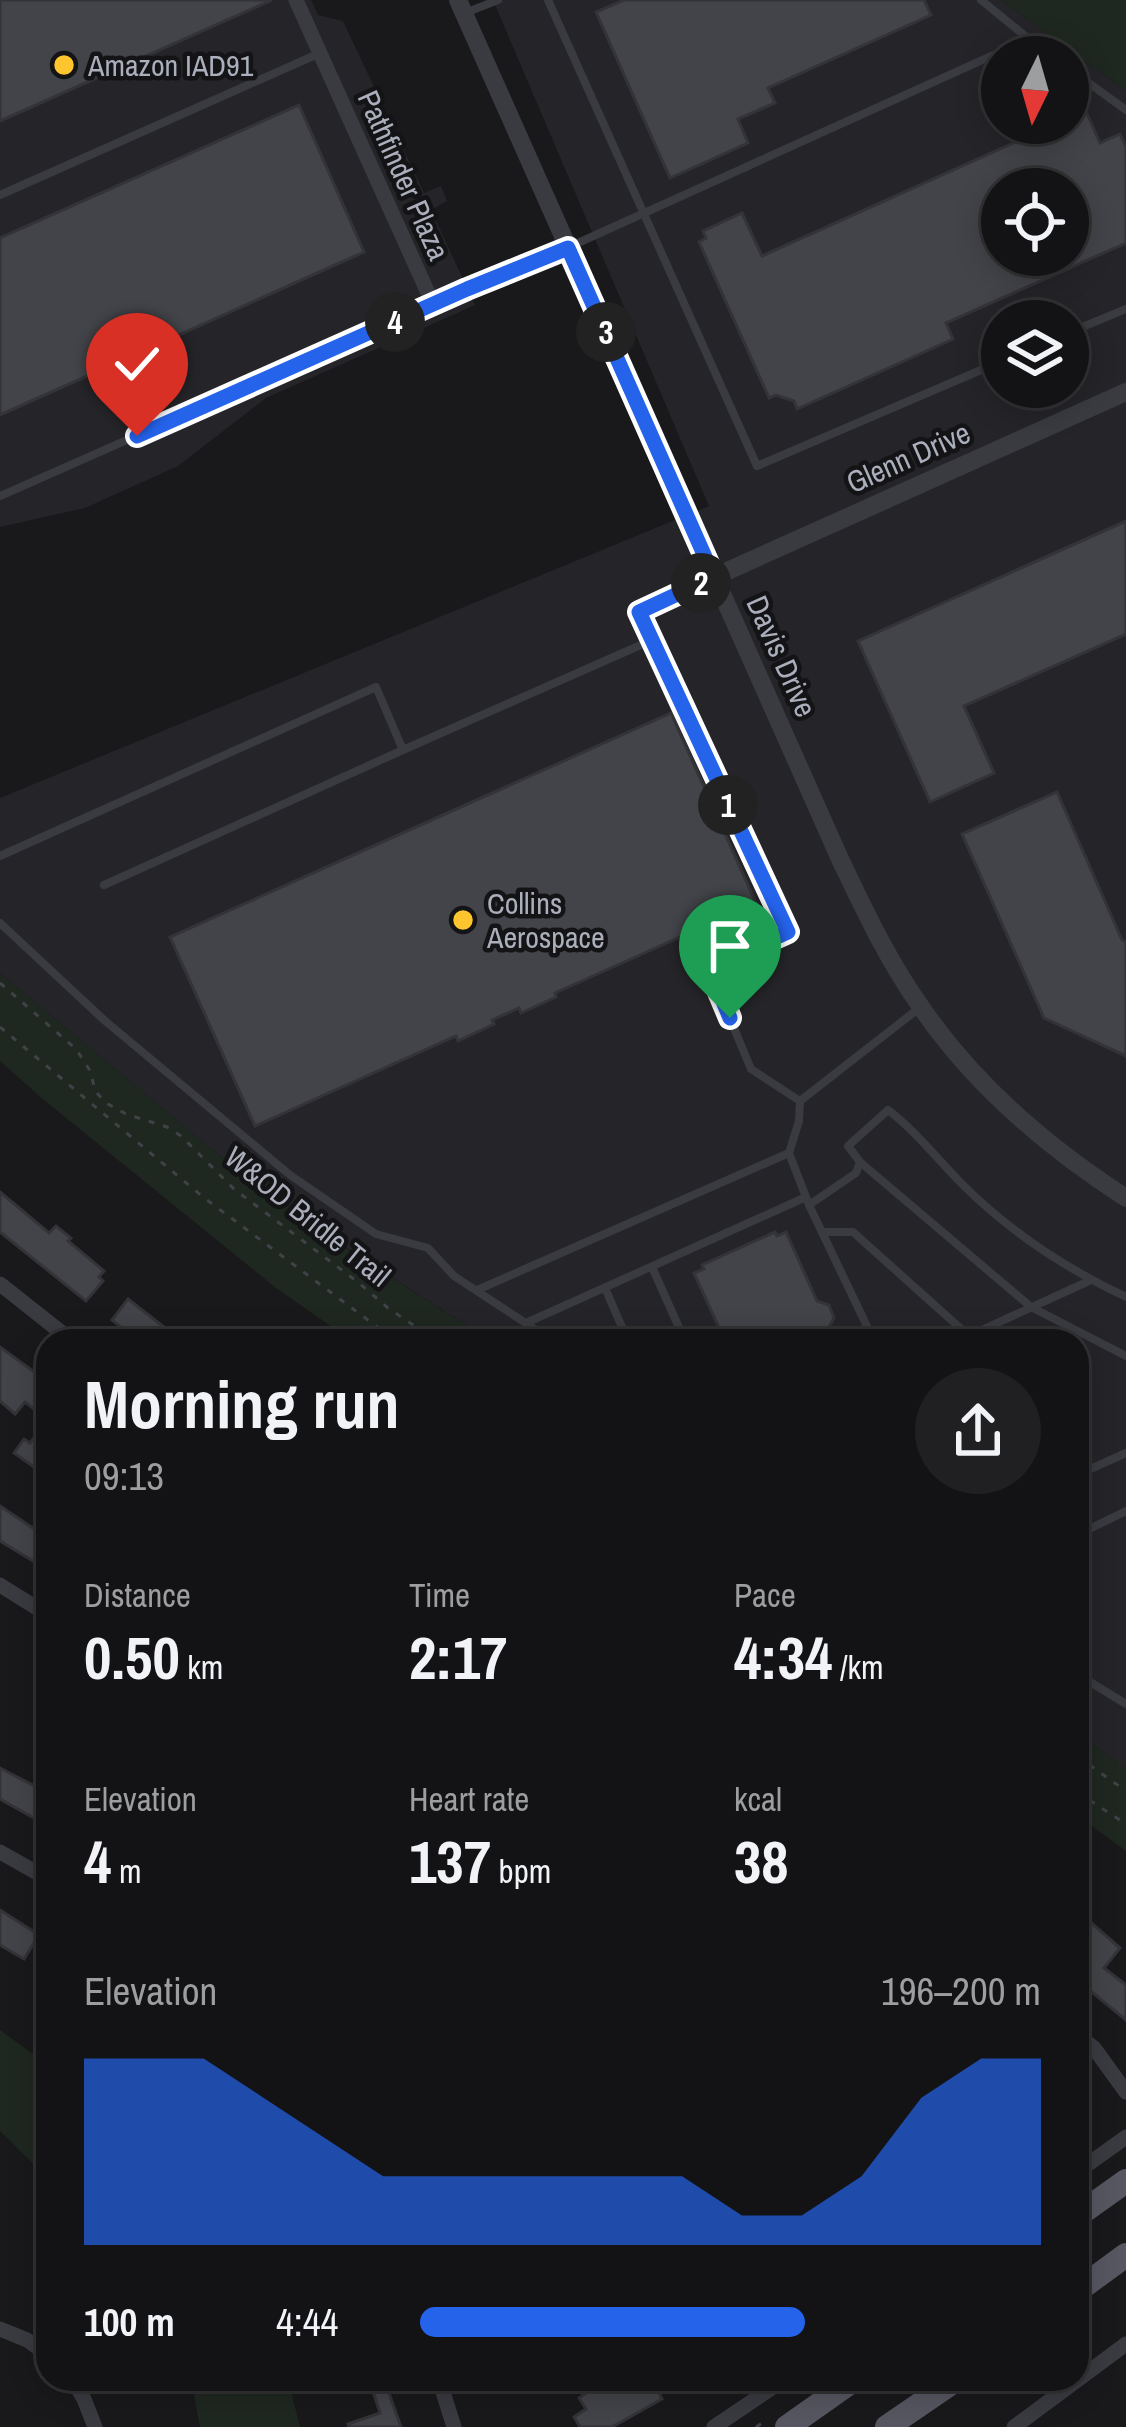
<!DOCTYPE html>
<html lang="en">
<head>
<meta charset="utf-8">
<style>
  body { margin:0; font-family:"Archivo Narrow",sans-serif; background:#202022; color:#f1f3f6; height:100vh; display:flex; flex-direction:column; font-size:45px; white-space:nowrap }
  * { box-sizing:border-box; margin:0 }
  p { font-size:39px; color:#9d9ea0 }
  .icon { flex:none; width:66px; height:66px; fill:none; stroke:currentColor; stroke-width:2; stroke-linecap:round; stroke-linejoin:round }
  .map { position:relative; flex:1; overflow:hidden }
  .drawer { position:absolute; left:36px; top:1329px; width:1053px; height:1062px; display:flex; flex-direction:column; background:#131315; border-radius:36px; box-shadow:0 6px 30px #0003,0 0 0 3px #323234 }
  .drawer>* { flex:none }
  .needle { width:78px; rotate:185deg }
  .buttons { position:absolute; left:981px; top:36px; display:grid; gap:24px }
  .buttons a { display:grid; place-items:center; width:108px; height:108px; border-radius:50%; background:#131315; box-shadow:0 6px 30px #0003,0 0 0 3px #323234; font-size:60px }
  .pin { position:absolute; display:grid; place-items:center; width:102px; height:102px; color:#fff; margin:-123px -51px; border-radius:50% 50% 50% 0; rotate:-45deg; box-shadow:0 0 12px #0007 }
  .pin .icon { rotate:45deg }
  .km { position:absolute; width:60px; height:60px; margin:-30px; border-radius:50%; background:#222; color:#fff; font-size:33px; line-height:60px; text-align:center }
  .round { display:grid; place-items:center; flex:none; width:126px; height:126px; border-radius:63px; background:#202022 }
  .summary { display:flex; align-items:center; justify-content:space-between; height:204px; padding:0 48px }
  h1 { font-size:66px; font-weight:700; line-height:90px }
  .metrics { display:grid; grid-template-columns:repeat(3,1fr); gap:18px; height:204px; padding:12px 48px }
  .metrics div { display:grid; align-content:center }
  .metrics b { font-size:60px; font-weight:700 }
  .metrics small { font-size:33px; font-weight:400 }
  .metrics p { font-size:33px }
  .chart { height:336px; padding:24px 48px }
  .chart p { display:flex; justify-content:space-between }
  .chart svg { width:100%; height:216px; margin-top:12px; fill:#2563eb; opacity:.7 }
  ul { padding:0 48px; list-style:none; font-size:39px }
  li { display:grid; grid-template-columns:192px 144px 1fr; align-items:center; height:90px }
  li i { height:30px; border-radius:15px; background:#2563eb }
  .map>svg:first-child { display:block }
</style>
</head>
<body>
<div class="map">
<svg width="1126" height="2427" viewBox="0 0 1126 2427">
  <rect width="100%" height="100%" fill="#19191c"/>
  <g fill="#252529" fill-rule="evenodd">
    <path d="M0 0H311L318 15 343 21 424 193 441 186 447 201 431 210 475 305 266 398 178 466 85 508 0 527Z"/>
    <path d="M493 0H1001L1126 91V1769L1077 1732V1341H491L351 1251 210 1148 0 973V798L709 506ZM1002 57H1068V123H1002ZM1002 189H1068V255H1002ZM1002 321H1068V387H1002Z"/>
  </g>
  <g fill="#1f2820">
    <path d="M1001 0H1126V91Z"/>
    <path d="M0 973 210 1148 350 1251 491 1341H352L276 1288 44 1100 0 1061Z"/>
    <path d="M1077 1732 1126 1769V1851L1077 1815Z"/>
    <path d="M0 2030 48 2065V2178L0 2131Z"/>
    <path d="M191 2379H288L300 2427H200Z"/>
  </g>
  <g fill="#434449" stroke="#333338" stroke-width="3" fill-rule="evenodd">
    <path d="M0 0H272L0 121Z"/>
    <path d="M624 0H924L931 15 768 88 775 103 738 119 748 143 670 178 596 12Z"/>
    <path d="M299 105 364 252 0 415V238Z"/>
    <path d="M1086 111 1100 143 1120 134 1126 147V243L946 323 953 339 797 409 794 401 776 395 769 398 699 242 706 238 703 231 742 213 762 256 1058 123H1068V119ZM1002 189H1068V255H1002Z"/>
    <path d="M1126 521V634L964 706 994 773 930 802 858 641Z"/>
    <path d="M671 713 756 903 555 993 556 997 521 1013 519 1008 492 1020 494 1024 458 1041 456 1036 255 1126 170 937Z"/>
    <path d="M1057 792 1122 940 1126 942V1056L1044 1018 962 834Z"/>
    <path d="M0 1192 49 1233 56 1226 71 1238 68 1241 104 1271 99 1277 103 1281 86 1301 0 1232Z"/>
    <path d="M775 1232 777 1236 786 1232 817 1301 829 1305 834 1318 828 1329 834 1341H725L694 1273 704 1269 702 1265Z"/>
    <path d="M128 1299 182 1341H138L112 1320Z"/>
    <path d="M0 1347 48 1382V1477L14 1453 24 1439 30 1443 48 1420 25 1402 15 1414 0 1401Z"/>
    <path d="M0 1506 48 1538V1570L0 1541Z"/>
    <path d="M0 1768 48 1793V1826L0 1799Z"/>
    <path d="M0 1910 39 1935 24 1959 0 1945Z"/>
    <path d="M1088 1920 1120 1948 1104 1968 1126 1985V2020L1077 1980V1935Z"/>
    <path d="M369 2379H384L401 2427H349L348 2424 380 2413Z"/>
    <path d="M607 2379H652L662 2399 612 2427H580L574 2417 586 2409 579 2398Z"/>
  </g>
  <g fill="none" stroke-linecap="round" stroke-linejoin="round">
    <g stroke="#404248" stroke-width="3" stroke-dasharray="6 9" stroke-linecap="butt">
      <path d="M0 983 76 1049 89 1069 96 1092 106 1103 126 1114 167 1127 181 1136 234 1189 359 1283 388 1308 437 1341"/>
      <path d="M0 1027 203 1197 396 1341"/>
      <path d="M1077 1756 1126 1791"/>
      <path d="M1077 1792 1126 1824"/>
      <path d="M756 2427 765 2421"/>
    </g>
    <g stroke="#3a3b41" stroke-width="8">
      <path d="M548 0 757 466 1002 361"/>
      <path d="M465 13 498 0"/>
      <path d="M1029 39 1054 57"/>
      <path d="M1068 68 1126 110"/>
      <path d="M0 195 320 53"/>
      <path d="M569 247 1029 39 981 0"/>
      <path d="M1068 333 1126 309"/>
      <path d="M0 496 432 305"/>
      <path d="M652 640 788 932 709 968 751 1069 800 1101"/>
      <path d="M0 856 376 687 403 750 652 640 639 612 711 578"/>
      <path d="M104 885 403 750"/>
      <path d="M0 923 104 1020 290 1175 376 1234 428 1248 454 1276 553 1341"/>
      <path d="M918 1009 800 1101 799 1121 789 1153 809 1205 856 1173 860 1162 848 1146 888 1110C916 1131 938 1160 962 1184 1009 1231 1067 1269 1126 1297"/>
      <path d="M860 1162 1031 1307 1126 1356"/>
      <path d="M809 1205 874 1341"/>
      <path d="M822 1232H853L969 1336"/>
      <path d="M652 1267 685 1341"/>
      <path d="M605 1288 628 1341"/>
      <path d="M477 1290 789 1153"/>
      <path d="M526 1323 806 1197"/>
      <path d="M958 1341 1089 1281"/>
      <path d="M1077 1475 1126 1453"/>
      <path d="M1077 1535 1126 1511"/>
      <path d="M1077 1674 1126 1704"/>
    </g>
    <g stroke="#3a3b41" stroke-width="15">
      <path d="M296 0 433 304 568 247"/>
      <path d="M0 1284 72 1341"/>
      <path d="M0 1585 48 1615"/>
      <path d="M0 1852 48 1879"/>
      <path d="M1077 2035 1094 2048 1126 2092"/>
      <path d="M1077 2172 1126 2137"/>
      <path d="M0 2329 27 2340 48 2355"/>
      <path d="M72 2379 84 2399 95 2427"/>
      <path d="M439 2379 454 2427"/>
      <path d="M714 2427 785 2379"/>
      <path d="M1014 2427 1126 2344"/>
    </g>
    <g stroke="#3a3b41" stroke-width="18">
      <path d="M458 0 840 859C864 909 887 959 919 1004 972 1083 1047 1147 1126 1198"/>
      <path d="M714 577 1126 392"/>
    </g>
    <g stroke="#565761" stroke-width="24">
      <path d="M1077 2216 1126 2181"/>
      <path d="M1077 2291 1126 2255"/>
      <path d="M787 2427 855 2379"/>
      <path d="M887 2427 957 2379"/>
    </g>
  </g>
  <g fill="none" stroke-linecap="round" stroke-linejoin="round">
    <defs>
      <path id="route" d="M137 436 467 289 568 248 714 577 639 612 788 932 709 968 730 1018"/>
    </defs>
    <use href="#route" stroke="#fff" stroke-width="24"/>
    <use href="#route" stroke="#2563eb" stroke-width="15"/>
  </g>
  <g fill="#ffc52e" stroke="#141417" stroke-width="4.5">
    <circle cx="64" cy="65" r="12"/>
    <circle cx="463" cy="920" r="12"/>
  </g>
  <g text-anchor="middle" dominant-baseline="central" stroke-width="9" stroke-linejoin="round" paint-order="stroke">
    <g font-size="30" fill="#abafbc" stroke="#141417" text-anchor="start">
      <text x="88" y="65">Amazon IAD91</text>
      <text x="487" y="903">Collins<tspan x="487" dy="34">Aerospace</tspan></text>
    </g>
    <g font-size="30" fill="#abafbc" stroke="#141417">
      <text transform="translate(404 175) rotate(66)">Pathfinder Plaza</text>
      <text transform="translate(908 457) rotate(-24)">Glenn Drive</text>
      <text transform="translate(782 656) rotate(66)">Davis Drive</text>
      <text transform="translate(308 1216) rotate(39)">W&amp;OD Bridle Trail</text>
    </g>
  </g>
</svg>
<div class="buttons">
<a><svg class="needle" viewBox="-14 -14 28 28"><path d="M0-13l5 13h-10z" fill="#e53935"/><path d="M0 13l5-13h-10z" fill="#9d9ea0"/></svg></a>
<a><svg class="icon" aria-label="locate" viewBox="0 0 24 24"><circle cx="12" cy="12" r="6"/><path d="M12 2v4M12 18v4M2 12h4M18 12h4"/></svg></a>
<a><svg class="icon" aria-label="layers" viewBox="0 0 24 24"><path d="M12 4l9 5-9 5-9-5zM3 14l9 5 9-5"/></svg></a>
</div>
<div class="pin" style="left:730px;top:1018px;background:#1e9e55"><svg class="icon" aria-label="arrive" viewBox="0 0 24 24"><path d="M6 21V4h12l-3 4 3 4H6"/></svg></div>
<div class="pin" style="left:137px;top:436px;background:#d93025"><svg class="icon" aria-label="check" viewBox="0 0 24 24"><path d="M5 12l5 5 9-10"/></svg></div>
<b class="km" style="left:728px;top:805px">1</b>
<b class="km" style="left:701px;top:583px">2</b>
<b class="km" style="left:606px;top:332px">3</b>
<b class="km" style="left:395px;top:322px">4</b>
<section class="drawer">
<div class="summary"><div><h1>Morning run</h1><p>09:13</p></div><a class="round"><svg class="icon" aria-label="share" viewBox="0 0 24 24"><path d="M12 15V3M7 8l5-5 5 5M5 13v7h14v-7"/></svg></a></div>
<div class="metrics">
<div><p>Distance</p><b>0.50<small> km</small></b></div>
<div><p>Time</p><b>2:17</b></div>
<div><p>Pace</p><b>4:34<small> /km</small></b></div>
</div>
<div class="metrics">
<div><p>Elevation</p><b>4<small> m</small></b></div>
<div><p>Heart rate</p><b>137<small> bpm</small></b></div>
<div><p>kcal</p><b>38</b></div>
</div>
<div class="chart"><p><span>Elevation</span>196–200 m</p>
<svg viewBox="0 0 160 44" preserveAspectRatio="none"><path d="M0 44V6L10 6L20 6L30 14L40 22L50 30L60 30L70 30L80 30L90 30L100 30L110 38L120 38L130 30L140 14L150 6L160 6V44z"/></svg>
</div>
<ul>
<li><b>100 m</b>4:44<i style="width:62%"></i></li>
</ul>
</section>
</div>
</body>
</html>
